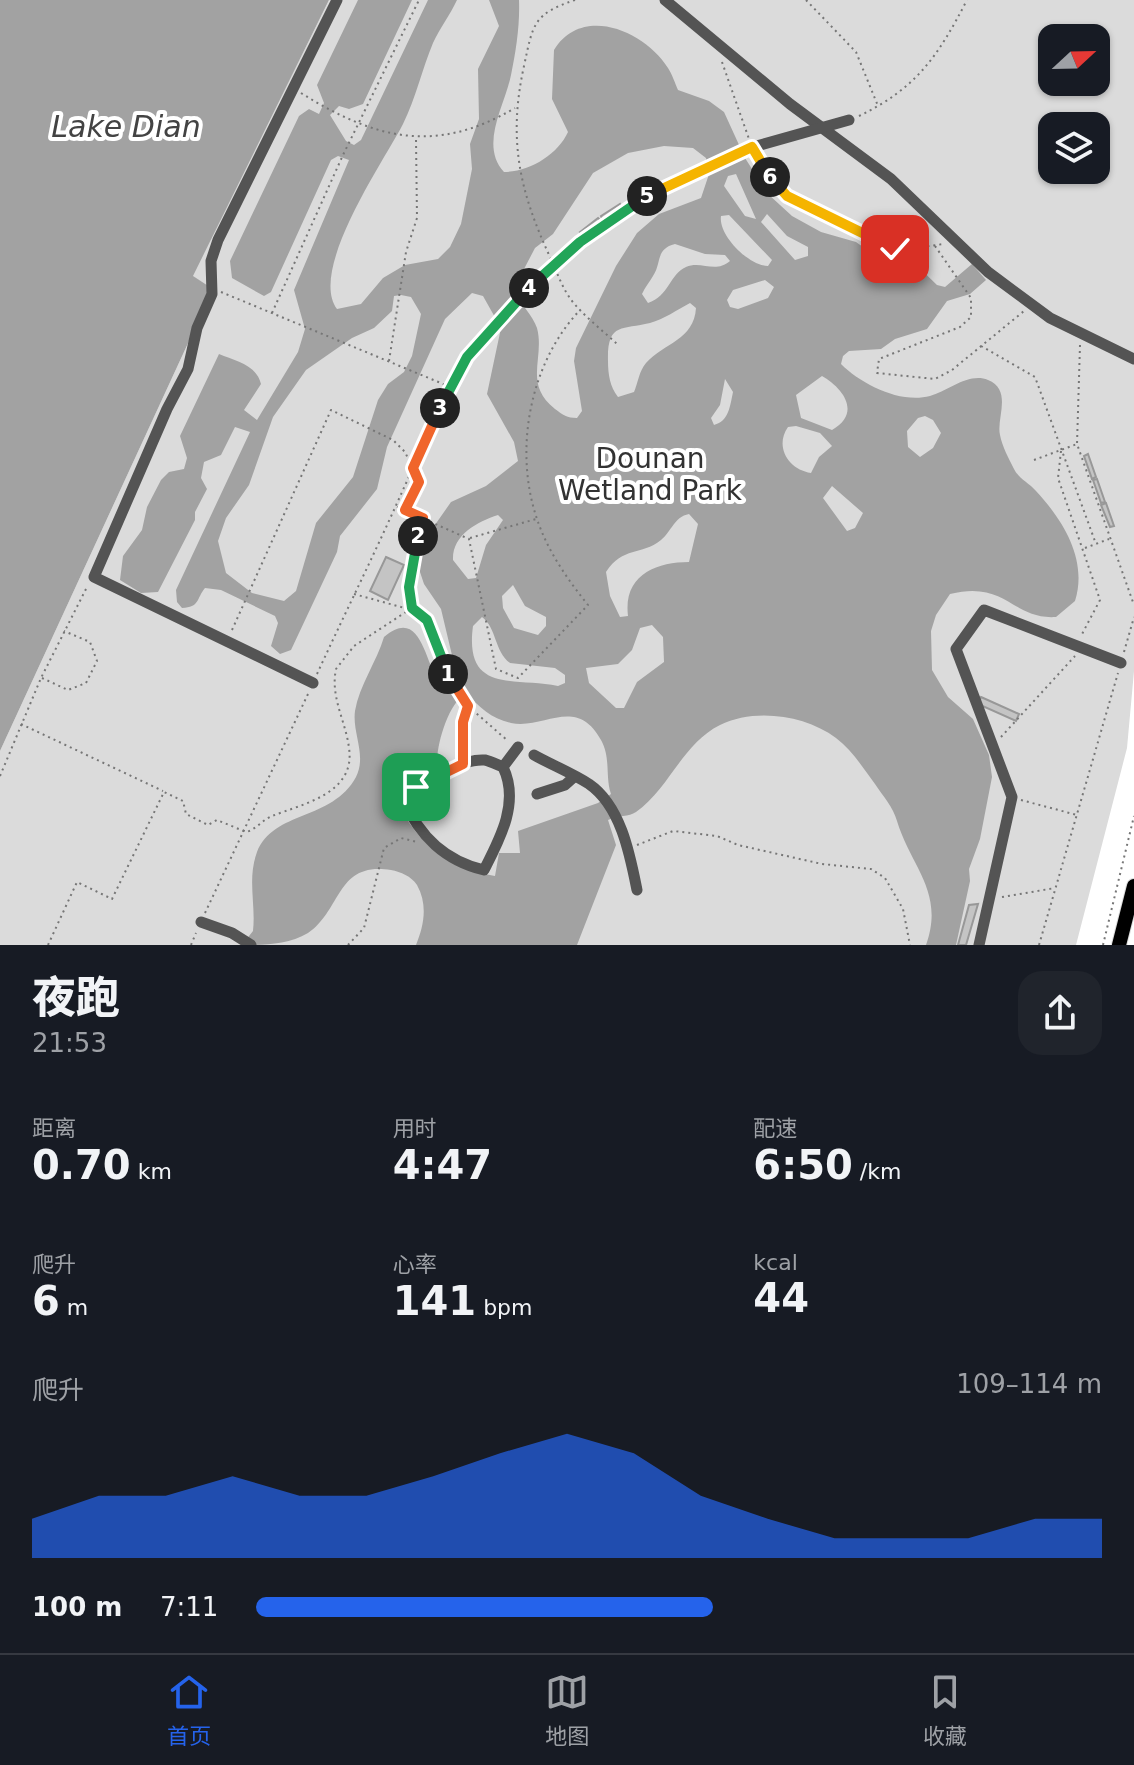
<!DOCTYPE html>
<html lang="zh">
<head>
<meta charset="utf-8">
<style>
  body { margin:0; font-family:"DejaVu Sans","Noto Sans SC",sans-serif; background:#20242c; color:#f1f3f6; height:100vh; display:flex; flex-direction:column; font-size:30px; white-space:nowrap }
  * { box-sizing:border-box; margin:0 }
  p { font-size:26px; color:#9ea1a6 }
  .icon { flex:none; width:44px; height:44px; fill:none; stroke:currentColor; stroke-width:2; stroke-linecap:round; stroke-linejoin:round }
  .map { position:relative; height:945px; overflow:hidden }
  .sheet { display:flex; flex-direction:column; background:#171b24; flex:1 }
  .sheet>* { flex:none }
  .needle { width:52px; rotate:68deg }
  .fabs { position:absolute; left:1038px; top:24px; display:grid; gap:16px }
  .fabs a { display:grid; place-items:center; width:72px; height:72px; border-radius:16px; background:#171b24; box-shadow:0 2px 6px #0004; font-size:40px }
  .pin { position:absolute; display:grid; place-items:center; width:68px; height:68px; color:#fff; margin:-34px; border-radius:16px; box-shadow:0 4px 12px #0006 }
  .km { position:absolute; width:40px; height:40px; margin:-20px; border-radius:50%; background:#222; color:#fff; font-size:22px; line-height:40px; text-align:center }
  .round { display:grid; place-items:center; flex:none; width:84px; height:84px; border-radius:24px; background:#20242c }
  .summary { display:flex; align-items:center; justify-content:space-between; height:136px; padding:0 32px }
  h1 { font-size:44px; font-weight:800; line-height:60px }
  .metrics { display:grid; grid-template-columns:repeat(3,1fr); gap:12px; height:136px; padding:8px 32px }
  .metrics div { display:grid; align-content:center }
  .metrics b { font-size:40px; font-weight:800 }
  .metrics small { font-size:22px; font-weight:400 }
  .metrics p { font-size:22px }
  .chart { height:224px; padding:16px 32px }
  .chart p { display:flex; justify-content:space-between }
  .chart svg { width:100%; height:144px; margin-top:8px; fill:#2563eb; opacity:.7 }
  ul { padding:0 32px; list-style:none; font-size:26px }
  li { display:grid; grid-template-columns:128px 96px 1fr; align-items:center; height:60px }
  li i { height:20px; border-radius:10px; background:#2563eb }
  .tab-bar { display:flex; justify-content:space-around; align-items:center; height:112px; border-top:2px solid #363941; background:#171b24; font-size:22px; color:#9ea1a6 }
  .tab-bar a { display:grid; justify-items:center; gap:4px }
  .tab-bar .on { color:#2563eb }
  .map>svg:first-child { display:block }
</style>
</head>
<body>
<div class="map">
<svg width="1134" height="945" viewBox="0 0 1134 945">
  <rect width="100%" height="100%" fill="#fff"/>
  <path fill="#dbdbdb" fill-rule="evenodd" d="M329 0H1134V671L1127 748 1076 945H0V751L213 289 192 276ZM1052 38H1096V82H1052ZM1052 126H1096V170H1052Z"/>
  <g fill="#a2a2a2" fill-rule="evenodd">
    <path d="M0 0H329L193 276 213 289 0 751Z"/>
    <path d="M358 0H412L363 104 349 109 339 106 330 115 346 141 354 145 361 140 428 0H457C450 15 440 28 433 43 422 69 416 98 403 124 384 161 308 270 337 309L361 304 383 278 405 265 438 259 450 247 461 224 472 169 470 144 479 119 478 69 499 26 489 0H519C520 25 516 51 511 75 505 105 479 145 504 172 530 172 558 154 568 132L552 99 554 50C582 4 645 31 668 68 672 74 675 83 678 90L709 101 724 112 745 158 768 194 792 216 821 232 856 242 877 257 909 258 937 285 945 287 972 264 986 280 970 294 947 301 927 329 895 339 881 349 849 351 843 356 841 364C861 384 900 404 930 396 948 391 969 372 988 380 1013 390 996 419 1000 435 1002 446 1009 459 1014 469 1019 479 1029 483 1036 491 1063 520 1088 560 1075 601L1056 617C1012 620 1007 580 950 594L936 615 931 631 932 670 948 697 973 719 989 755 992 777 980 839 969 869 970 881 956 945H926C945 892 911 867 897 821 893 807 883 796 875 784 863 768 852 750 836 738 805 715 755 708 720 725 682 744 669 789 636 812 629 817 618 815 608 820L616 845 577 945H416C424 925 428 905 417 885 411 876 401 872 391 870 336 861 342 910 308 933 288 945 264 945 242 945L253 931C256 905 247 879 257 852 274 810 332 821 356 777 367 755 352 733 355 711 359 686 377 661 384 637 420 606 425 661 437 678L456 672 441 609 424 584 419 569 423 542 451 502 486 486 518 461 514 442 487 394 501 328 483 296 472 293 445 319 387 447 377 489 340 536 337 552 291 650 280 654 271 646 278 623 275 616 221 590 205 588C196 599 200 607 182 608L177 602 176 590 250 432 235 427 221 455 204 462 201 478 207 489 195 512V520L158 592 141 593 120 580 123 556 142 530 147 507 161 480 169 472 184 469 187 458 180 436 219 354C235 361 256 364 261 384L244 410 257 420 298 352 305 329 294 290 349 160 338 156 331 160 271 292 264 296 232 278 230 261 299 116 309 109 319 114 324 103 317 85ZM664 146 693 148 706 158 709 174 701 198 659 214 637 233 616 266 576 348 574 361 582 411 577 418C567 418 563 415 555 409 523 384 545 358 537 328 533 316 520 302 512 292L535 248 553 234 593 173 628 153ZM736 174 756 219 745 216 724 186 728 176ZM767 214 787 236 808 247V256L795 260 761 222ZM729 215 772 260 768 266C749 266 718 235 721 216ZM675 244 705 254 725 255 730 261C715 274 701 260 686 267 670 274 669 296 648 303L642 294C645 287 649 283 653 276 662 263 655 249 675 244ZM765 280 774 287 768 298 738 309 730 307 727 300 733 290ZM401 295 411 297 421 314 412 356 404 372 388 384 378 400 353 477 316 523 296 591 284 601 252 593 226 573 218 541 226 518 249 485 273 417 306 370 352 338 374 328 392 311 394 296ZM690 303 696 308C694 340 664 343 646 363 639 371 638 383 634 392L618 397C610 387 608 374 608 361 607 322 622 330 650 323 664 319 677 310 690 303ZM822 376C843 388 862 413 832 430L801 418 796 395ZM725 379 733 392C730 406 729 421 714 425L711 418 720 405ZM925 416 933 420 941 433 933 448 920 457 908 447 907 431 918 418ZM796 426 820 433 832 446 819 457 811 473C789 470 774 447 788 427ZM832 486 863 513 855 528 847 531 823 498ZM689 514 698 524 689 562C656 562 623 575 628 616L620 617 610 596 606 572C623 546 641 556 661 540 672 531 674 517 689 514ZM498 515 503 520 486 545 476 578 468 579 453 560C452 535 477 522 498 515ZM513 585 525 606 546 617V626L538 635 514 628 503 608 502 596ZM482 617C497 628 494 651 510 663L555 668 565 675V683L558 686C514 677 464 694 473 626ZM652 625 663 637 664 662 637 682 624 708H616L589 683 586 668 618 664 632 650 640 628ZM466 693C479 707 492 719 511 723 544 730 576 695 601 740 611 758 605 776 611 794L598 803 518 831 520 853H499L495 876C446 868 410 838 394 792L417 784 414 762 437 760C438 740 449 703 466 693Z"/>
  </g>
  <g fill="#c4c4c4" stroke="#989898" stroke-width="2">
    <path d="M620 204 622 208 603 220 601 216Z"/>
    <path d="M598 218 601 221 583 235 580 232Z"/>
    <path d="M1088 454 1096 477 1092 479 1084 456Z"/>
    <path d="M1097 479 1105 502 1101 503 1093 480Z"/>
    <path d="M1106 503 1114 526 1110 527 1101 505Z"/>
    <path d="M386 557 404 565 388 600 370 591Z"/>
    <path d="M981 697 1019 714 1016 721 978 704Z"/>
    <path d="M978 904 966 945H958L969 905Z"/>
  </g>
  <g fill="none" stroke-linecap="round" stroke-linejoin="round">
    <defs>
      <path id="major" d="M1119 945 1134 886"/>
    </defs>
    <use href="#major" stroke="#dbdbdb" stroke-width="16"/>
    <g stroke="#767676" stroke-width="2" stroke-dasharray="2 4" stroke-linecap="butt">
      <path d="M575 0C533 14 533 24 524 66 508 139 519 190 550 257 557 272 562 288 572 301 585 317 602 330 617 344"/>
      <path d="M806 0 856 52 878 106"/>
      <path d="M722 62 749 139"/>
      <path d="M301 93C375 139 435 155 515 108"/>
      <path d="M859 116C917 88 938 56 967 0"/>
      <path d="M756 155 787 196 887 246 906 249 944 244"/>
      <path d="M935 246 971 298V317L960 327 879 359 877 373 935 379 952 370 1024 311"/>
      <path d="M221 292 448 386"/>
      <path d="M272 313 343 155 419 0"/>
      <path d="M1080 345 1077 444 1134 605"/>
      <path d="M981 346 1035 377 1096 544"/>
      <path d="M389 361 406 252 417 218 416 139"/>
      <path d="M1061 451 1058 478 1100 600 1081 636"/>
      <path d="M1034 460 1077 444"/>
      <path d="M397 507 469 539 496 669 518 678 588 605C568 580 549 553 538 522 513 452 529 364 580 310"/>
      <path d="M470 538 536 519"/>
      <path d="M1085 548 1109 539"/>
      <path d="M354 594 419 612 427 620 445 667 468 706 508 741"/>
      <path d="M232 630 331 410 393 440 405 452 419 482 406 509"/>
      <path d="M1124 652 1134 617"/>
      <path d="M317 674C345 613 375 553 402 492 423 447 440 396 469 355 534 263 634 194 737 153"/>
      <path d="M42 678 68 690 86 683 97 661 90 642 64 631"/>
      <path d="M21 724 163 791"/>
      <path d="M1001 737 1075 656"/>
      <path d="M464 752 463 722 467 707"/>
      <path d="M0 776 41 678 87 587"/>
      <path d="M1021 800 1077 815"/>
      <path d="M637 845 673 831 717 836 738 845 822 864 871 869 885 878 903 909 910 945"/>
      <path d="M1002 897 1055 888"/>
      <path d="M205 913 308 694"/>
      <path d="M48 945 77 882 112 899 164 792 183 801 186 814 208 825 217 820 246 832C257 829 262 820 272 816 302 804 356 794 349 748 346 722 330 697 336 669L354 646 412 608 409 587 412 558 423 518"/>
      <path d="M191 945 196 933"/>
      <path d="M348 945 364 928 384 848 401 838 417 842"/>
      <path d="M1039 945 1118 673"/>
      <path d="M1103 945 1134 816"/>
    </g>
    <g stroke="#545454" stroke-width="11">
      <path d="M665 0 790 104 891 179 988 272 1050 318 1134 359"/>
      <path d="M746 149 849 120"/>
      <path d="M313 683 94 577 167 409 188 369 197 328 212 294 211 261 218 240 337 0"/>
      <path d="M534 755C552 765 572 773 589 784 621 806 630 855 637 890"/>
      <path d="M503 767C498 765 490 761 485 760 461 758 419 784 404 800 419 836 446 861 484 870 500 839 520 802 503 767L518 747"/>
      <path d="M537 794 565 785 574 777"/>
      <path d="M201 922 232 933 251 945"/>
      <path d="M979 945 1012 797 956 649 984 610 1121 663"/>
    </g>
    <use href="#major" stroke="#000" stroke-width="14"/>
  </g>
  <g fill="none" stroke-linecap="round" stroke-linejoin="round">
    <defs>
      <path id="split-1" d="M416 787 463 764V722L468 706 448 674"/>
      <path id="split-2" d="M418 536 409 587 412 608 427 620 448 674"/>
      <path id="split-3" d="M418 536 423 518 405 510 419 482 413 468 440 408"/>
      <path id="split-4" d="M440 408 467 357 529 288"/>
      <path id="split-5" d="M529 288 580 242 647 196"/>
      <path id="split-6" d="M647 196 752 147 770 177"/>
      <path id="split-7" d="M770 177 787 196 895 249"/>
    </defs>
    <use href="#split-1" stroke="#fff" stroke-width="16"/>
    <use href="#split-2" stroke="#fff" stroke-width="16"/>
    <use href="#split-3" stroke="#fff" stroke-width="16"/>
    <use href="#split-4" stroke="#fff" stroke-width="16"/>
    <use href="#split-5" stroke="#fff" stroke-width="16"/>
    <use href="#split-6" stroke="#fff" stroke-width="16"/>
    <use href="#split-7" stroke="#fff" stroke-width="16"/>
    <use href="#split-1" stroke="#f0652b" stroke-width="10"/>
    <use href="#split-2" stroke="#22a559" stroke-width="10"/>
    <use href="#split-3" stroke="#f0652b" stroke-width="10"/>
    <use href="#split-4" stroke="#22a559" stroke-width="10"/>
    <use href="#split-5" stroke="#22a559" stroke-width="10"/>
    <use href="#split-6" stroke="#f5b400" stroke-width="10"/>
    <use href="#split-7" stroke="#f5b400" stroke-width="10"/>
  </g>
  <g text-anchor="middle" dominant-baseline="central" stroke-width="8" stroke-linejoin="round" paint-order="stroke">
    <g font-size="28" fill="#323232" stroke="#fff">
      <text x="650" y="458">Dounan<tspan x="650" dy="32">Wetland Park</tspan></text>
    </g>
    <g font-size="30" font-style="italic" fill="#434343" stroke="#fff">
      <text x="126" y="126">Lake Dian</text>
    </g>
  </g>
</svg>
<div class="fabs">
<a><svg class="needle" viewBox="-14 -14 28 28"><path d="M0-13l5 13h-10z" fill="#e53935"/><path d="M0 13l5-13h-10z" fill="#9ea1a6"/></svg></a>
<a><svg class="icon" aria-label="layers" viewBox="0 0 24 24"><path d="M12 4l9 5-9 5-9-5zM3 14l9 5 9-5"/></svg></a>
</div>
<div class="pin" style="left:416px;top:787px;background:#1e9e55"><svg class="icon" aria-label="arrive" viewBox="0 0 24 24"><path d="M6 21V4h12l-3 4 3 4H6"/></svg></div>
<div class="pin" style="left:895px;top:249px;background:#d93025"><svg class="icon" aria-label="check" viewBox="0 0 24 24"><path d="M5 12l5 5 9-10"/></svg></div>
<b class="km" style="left:448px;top:674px">1</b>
<b class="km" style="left:418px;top:536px">2</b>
<b class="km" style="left:440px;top:408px">3</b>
<b class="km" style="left:529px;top:288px">4</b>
<b class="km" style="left:647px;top:196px">5</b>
<b class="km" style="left:770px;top:177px">6</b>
</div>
<section class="sheet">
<div class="summary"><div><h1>夜跑</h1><p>21:53</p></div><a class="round"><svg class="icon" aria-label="share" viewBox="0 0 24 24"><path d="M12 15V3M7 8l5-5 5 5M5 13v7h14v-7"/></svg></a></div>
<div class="metrics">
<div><p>距离</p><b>0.70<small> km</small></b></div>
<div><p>用时</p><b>4:47</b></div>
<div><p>配速</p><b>6:50<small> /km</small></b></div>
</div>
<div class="metrics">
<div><p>爬升</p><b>6<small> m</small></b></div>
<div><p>心率</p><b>141<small> bpm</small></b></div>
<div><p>kcal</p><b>44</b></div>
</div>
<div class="chart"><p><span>爬升</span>109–114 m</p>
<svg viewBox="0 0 160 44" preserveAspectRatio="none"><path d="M0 44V32L10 25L20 25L30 19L40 25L50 25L60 19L70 12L80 6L90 12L100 25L110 32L120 38L130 38L140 38L150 32L160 32V44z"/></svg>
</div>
<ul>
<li><b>100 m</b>7:11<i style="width:54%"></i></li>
</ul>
</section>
<nav class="tab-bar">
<a class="on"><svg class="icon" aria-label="home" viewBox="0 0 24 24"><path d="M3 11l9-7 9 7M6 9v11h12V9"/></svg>首页</a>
<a><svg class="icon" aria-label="map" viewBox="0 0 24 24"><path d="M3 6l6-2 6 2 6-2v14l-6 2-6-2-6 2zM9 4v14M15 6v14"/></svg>地图</a>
<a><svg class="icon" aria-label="saved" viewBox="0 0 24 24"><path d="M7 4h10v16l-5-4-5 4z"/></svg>收藏</a>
</nav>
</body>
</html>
